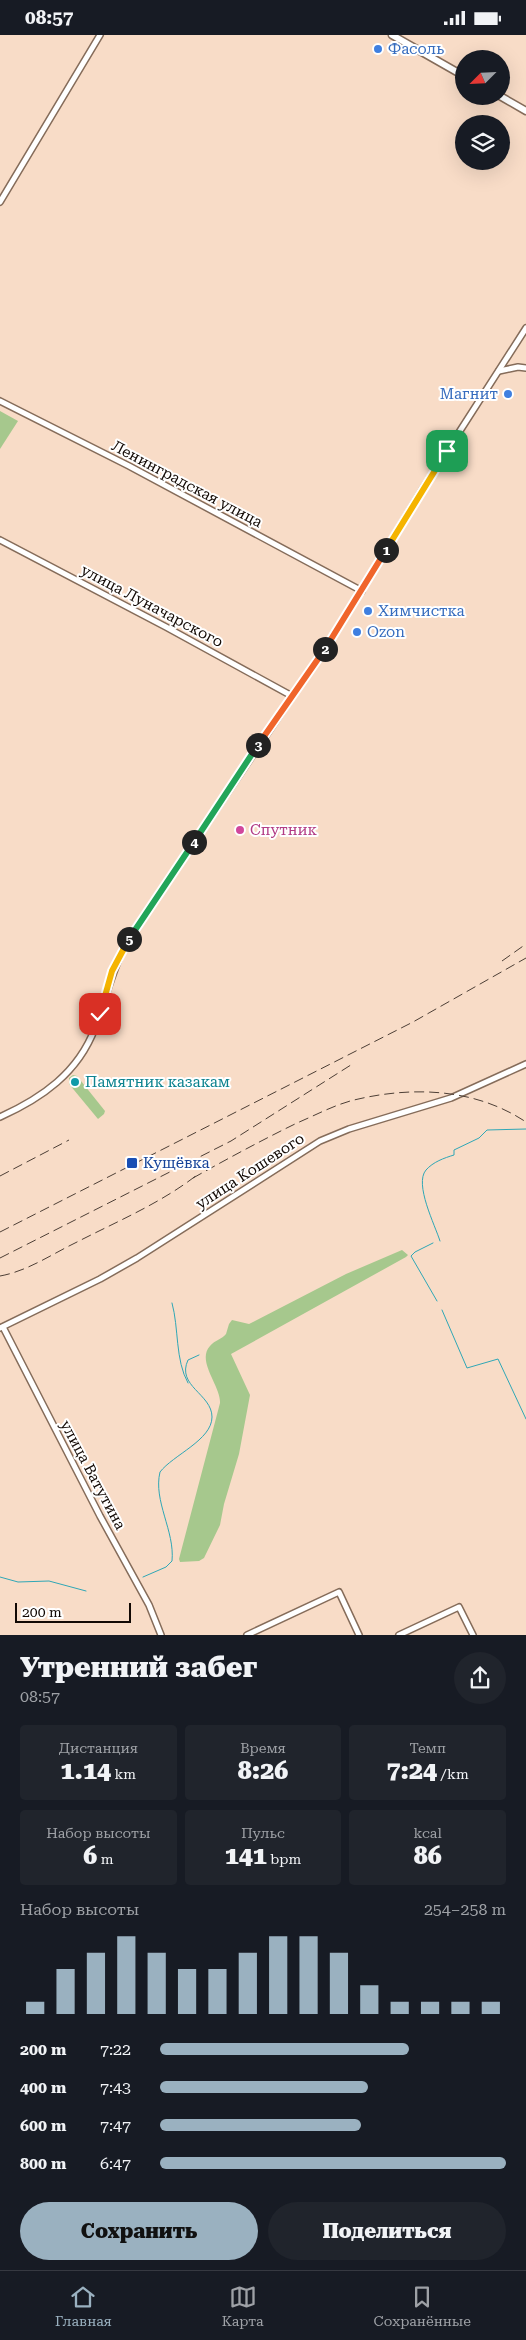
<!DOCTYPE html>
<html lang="ru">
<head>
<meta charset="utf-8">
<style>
  body { margin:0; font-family:"Roboto Serif",serif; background:#20242c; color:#f1f3f6; height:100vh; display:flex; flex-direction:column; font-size:19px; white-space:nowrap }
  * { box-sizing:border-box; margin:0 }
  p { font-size:16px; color:#9ea1a6 }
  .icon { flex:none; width:28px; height:28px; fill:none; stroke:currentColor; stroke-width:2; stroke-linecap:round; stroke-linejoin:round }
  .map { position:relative; height:1600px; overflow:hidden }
  .panel { display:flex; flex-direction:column; background:#171b24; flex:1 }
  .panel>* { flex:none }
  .needle { width:32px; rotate:246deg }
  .controls { position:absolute; left:455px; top:15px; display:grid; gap:10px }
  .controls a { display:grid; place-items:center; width:55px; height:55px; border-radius:50%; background:#171b24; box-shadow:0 5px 20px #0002; font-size:25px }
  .scale { position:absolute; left:15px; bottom:12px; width:116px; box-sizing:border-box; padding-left:5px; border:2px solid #120904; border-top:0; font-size:14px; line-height:18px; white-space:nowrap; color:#120904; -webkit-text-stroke:4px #fff; paint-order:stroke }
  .pin { position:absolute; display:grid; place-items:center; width:42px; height:42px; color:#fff; margin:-21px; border-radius:10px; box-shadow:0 2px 8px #0006 }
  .km { position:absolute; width:25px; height:25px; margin:-12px; border-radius:50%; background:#222; color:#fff; font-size:14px; line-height:25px; text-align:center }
  .round { display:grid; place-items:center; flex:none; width:52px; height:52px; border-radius:26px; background:#20242c }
  .overview { display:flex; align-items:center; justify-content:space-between; height:85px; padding:0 20px }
  h1 { font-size:28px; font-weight:800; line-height:38px }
  .figures { display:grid; grid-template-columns:repeat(3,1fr); gap:8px; height:85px; padding:5px 20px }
  .figures div { display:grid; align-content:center; border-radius:5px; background:#20242c; text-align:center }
  .figures b { font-size:25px; font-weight:800 }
  .figures small { font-size:14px; font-weight:400 }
  .figures p { font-size:14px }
  .chart { height:140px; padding:10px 20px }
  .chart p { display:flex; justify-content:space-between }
  .chart svg { width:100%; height:90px; margin-top:5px; stroke:#9ab1c0; stroke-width:6 }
  .primary-button { display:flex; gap:10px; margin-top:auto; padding:10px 20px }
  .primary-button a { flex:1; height:58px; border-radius:30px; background:#9ab1c0; color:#111; font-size:20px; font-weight:800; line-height:58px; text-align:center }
  .primary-button a+a { background:#20242c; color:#f1f3f6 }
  ul { padding:0 20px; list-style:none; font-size:16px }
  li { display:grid; grid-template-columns:80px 60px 1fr; align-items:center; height:38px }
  li i { height:12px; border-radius:6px; background:#9ab1c0 }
  .status { display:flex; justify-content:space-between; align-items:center; height:35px; padding:0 25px; background:#171b24; direction:ltr }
  .status svg { height:14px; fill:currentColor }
  .menu { display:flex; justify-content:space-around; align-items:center; height:70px; border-top:1px solid #363941; background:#171b24; font-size:14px; color:#9ea1a6 }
  .menu a { display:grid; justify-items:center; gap:2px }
  .menu .current { color:#9ab1c0 }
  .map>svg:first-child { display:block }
</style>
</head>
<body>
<div class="status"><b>08:57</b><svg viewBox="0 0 49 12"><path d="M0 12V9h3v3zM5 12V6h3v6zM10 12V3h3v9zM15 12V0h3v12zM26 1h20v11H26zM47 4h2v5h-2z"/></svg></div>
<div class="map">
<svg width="526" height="1600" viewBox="0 0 526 1600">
  <rect width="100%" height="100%" fill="#f8dcc7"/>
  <g fill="#a6c88d">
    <path d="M0 376 18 386 0 414Z"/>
    <path d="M73 1040 77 1041 105 1076 104 1079 98 1084 69 1049V1043Z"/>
    <path d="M402 1215 408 1220 406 1222 231 1319 250 1360 239 1419 224 1469 220 1490 204 1523 199 1526 180 1527 179 1524 220 1368C221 1351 196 1326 210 1311 215 1305 222 1304 226 1299L229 1289 232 1285 249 1289 346 1239Z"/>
  </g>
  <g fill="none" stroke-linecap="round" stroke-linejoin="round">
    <g stroke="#2fa7b6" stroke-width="1">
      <path d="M440 1206C435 1190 414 1149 426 1135 433 1127 444 1123 454 1120V1115L479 1103 487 1095 526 1094"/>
      <path d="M433 1208 415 1217 411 1221 437 1266"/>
      <path d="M172 1268C179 1293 175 1325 188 1348"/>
      <path d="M442 1275 467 1333 498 1324 526 1384"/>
      <path d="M0 1542 18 1547 49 1546 86 1556"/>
      <path d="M143 1542 166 1532 172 1526C175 1496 153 1466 160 1437 173 1420 212 1405 212 1382 212 1359 176 1351 188 1325L199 1320"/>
    </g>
    <defs>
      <g id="tertiary">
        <path d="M0 167 100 0"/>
        <path d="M499 336 518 332 526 333"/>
        <path d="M0 366 129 431 362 556"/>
        <path d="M0 505 166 592 292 661"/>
        <path d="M0 1082C42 1063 78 1038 95 993 106 964 112 934 127 907L335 598 422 455 526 293"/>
        <path d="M3 1292 100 1481 149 1570 161 1600"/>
        <path d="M0 1293 100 1244 137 1223 320 1106 349 1094 451 1063 526 1029"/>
        <path d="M247 1600 339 1557 359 1600"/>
        <path d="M399 1600 459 1572 473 1600"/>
      </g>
      <g id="primary">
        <path d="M392 0 464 41"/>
        <path d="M500 61 526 76"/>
      </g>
    </defs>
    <use href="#tertiary" stroke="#856c5a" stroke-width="8"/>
    <use href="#primary" stroke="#856c5a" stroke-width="9"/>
    <use href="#tertiary" stroke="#fff" stroke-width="5"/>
    <use href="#primary" stroke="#fff" stroke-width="6"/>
    <g stroke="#4d3f36" stroke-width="1" stroke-dasharray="10 5" stroke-linecap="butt">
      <path d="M502 926 526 909"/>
      <path d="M0 1141 69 1105"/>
      <path d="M193 1143C227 1124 262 1105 297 1088 316 1080 334 1070 354 1065 412 1051 475 1053 526 1087"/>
      <path d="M0 1197 413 987 526 923"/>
      <path d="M0 1223 231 1106 354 1028"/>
      <path d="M0 1241C28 1236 52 1219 77 1207 118 1186 161 1168 197 1140"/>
    </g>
  </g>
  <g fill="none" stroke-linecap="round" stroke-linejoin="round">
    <defs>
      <path id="split-1" d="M386 515 447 416"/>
      <path id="split-2" d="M325 614 386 515"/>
      <path id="split-3" d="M258 710 325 614"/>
      <path id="split-4" d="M194 807 258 710"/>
      <path id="split-5" d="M129 904 194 807"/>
      <path id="split-6" d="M100 979 112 936 129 904"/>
    </defs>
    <use href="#split-1" stroke="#fff" stroke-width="10"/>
    <use href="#split-2" stroke="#fff" stroke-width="10"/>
    <use href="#split-3" stroke="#fff" stroke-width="10"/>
    <use href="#split-4" stroke="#fff" stroke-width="10"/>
    <use href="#split-5" stroke="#fff" stroke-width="10"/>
    <use href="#split-6" stroke="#fff" stroke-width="10"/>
    <use href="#split-1" stroke="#f5b400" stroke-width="6"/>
    <use href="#split-2" stroke="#f0652b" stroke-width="6"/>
    <use href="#split-3" stroke="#f0652b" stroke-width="6"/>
    <use href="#split-4" stroke="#22a559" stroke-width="6"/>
    <use href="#split-5" stroke="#22a559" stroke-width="6"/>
    <use href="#split-6" stroke="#f5b400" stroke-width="6"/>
  </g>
  <g fill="#3f7fe0" stroke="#fff" stroke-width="2">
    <circle cx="378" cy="14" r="5"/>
    <circle cx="508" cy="359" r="5"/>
    <circle cx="368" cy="576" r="5"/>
    <circle cx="357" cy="597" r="5"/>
  </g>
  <circle fill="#d1479c" stroke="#fff" stroke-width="2" cx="240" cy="795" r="5"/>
  <circle fill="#0f9aa8" stroke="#fff" stroke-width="2" cx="75" cy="1047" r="5"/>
  <rect fill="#1a4fb4" stroke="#fff" stroke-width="2" x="126" y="1122" width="12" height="12" rx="2.5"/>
  <g text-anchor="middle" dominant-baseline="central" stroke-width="4" stroke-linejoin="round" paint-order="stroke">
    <g font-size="15" fill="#366cbe" stroke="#fff" text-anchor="start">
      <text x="388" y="14">Фасоль</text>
      <text x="498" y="359" text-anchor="end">Магнит</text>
      <text x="378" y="576">Химчистка</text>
      <text x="367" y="597">Ozon</text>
    </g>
    <g font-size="15" fill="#120904" stroke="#fff">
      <text transform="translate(187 449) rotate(28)">Ленинградская улица</text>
      <text transform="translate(152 571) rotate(28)">улица Луначарского</text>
      <text transform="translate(250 1136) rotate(-33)">улица Кошевого</text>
      <text transform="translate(93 1440) rotate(62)">улица Ватутина</text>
    </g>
    <g font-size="15" fill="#b23c85" stroke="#fff" text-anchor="start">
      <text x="250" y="795">Спутник</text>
    </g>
    <g font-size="15" fill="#0d838f" stroke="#fff" text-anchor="start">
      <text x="85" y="1047">Памятник казакам</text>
    </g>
    <g font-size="15" fill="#164399" stroke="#fff" text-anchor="start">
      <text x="143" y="1128">Кущёвка</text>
    </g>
  </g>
</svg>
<div class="controls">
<a><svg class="needle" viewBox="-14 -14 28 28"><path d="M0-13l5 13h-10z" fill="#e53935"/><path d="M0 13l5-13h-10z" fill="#9ea1a6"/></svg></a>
<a><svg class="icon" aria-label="layers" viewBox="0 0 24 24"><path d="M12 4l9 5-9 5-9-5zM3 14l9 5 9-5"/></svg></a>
</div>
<div class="scale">200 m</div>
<div class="pin" style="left:447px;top:416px;background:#1e9e55"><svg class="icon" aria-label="arrive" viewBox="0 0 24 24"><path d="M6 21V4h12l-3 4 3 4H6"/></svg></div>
<div class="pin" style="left:100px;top:979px;background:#d93025"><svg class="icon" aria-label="check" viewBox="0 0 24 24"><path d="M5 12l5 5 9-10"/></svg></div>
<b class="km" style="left:386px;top:515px">1</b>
<b class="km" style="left:325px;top:614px">2</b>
<b class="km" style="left:258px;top:710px">3</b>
<b class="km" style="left:194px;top:807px">4</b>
<b class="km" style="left:129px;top:904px">5</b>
</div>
<section class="panel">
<div class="overview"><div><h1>Утренний забег</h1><p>08:57</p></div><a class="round"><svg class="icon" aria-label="share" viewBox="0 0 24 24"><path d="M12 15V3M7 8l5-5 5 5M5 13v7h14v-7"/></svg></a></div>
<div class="figures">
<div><p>Дистанция</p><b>1.14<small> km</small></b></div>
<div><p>Время</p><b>8:26</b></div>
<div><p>Темп</p><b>7:24<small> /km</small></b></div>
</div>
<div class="figures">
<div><p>Набор высоты</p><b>6<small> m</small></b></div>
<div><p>Пульс</p><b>141<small> bpm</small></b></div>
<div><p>kcal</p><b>86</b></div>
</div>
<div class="chart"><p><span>Набор высоты</span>254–258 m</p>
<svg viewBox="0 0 160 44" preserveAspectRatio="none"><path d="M5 44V38M15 44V22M25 44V14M35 44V6M45 44V14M55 44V22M65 44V22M75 44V14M85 44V6M95 44V6M105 44V14M115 44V30M125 44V38M135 44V38M145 44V38M155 44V38"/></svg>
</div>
<ul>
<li><b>200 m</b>7:22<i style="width:72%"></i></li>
<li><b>400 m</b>7:43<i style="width:60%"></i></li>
<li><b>600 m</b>7:47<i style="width:58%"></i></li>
<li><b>800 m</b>6:47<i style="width:100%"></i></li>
</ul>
<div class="primary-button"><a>Сохранить</a><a>Поделиться</a></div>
</section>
<nav class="menu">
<a class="current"><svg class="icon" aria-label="home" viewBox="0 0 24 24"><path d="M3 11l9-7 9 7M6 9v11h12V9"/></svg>Главная</a>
<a><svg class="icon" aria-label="map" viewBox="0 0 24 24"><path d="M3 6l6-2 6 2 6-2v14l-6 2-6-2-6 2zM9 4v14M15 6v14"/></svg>Карта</a>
<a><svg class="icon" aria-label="saved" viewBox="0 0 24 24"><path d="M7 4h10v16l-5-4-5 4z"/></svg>Сохранённые</a>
</nav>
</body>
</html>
